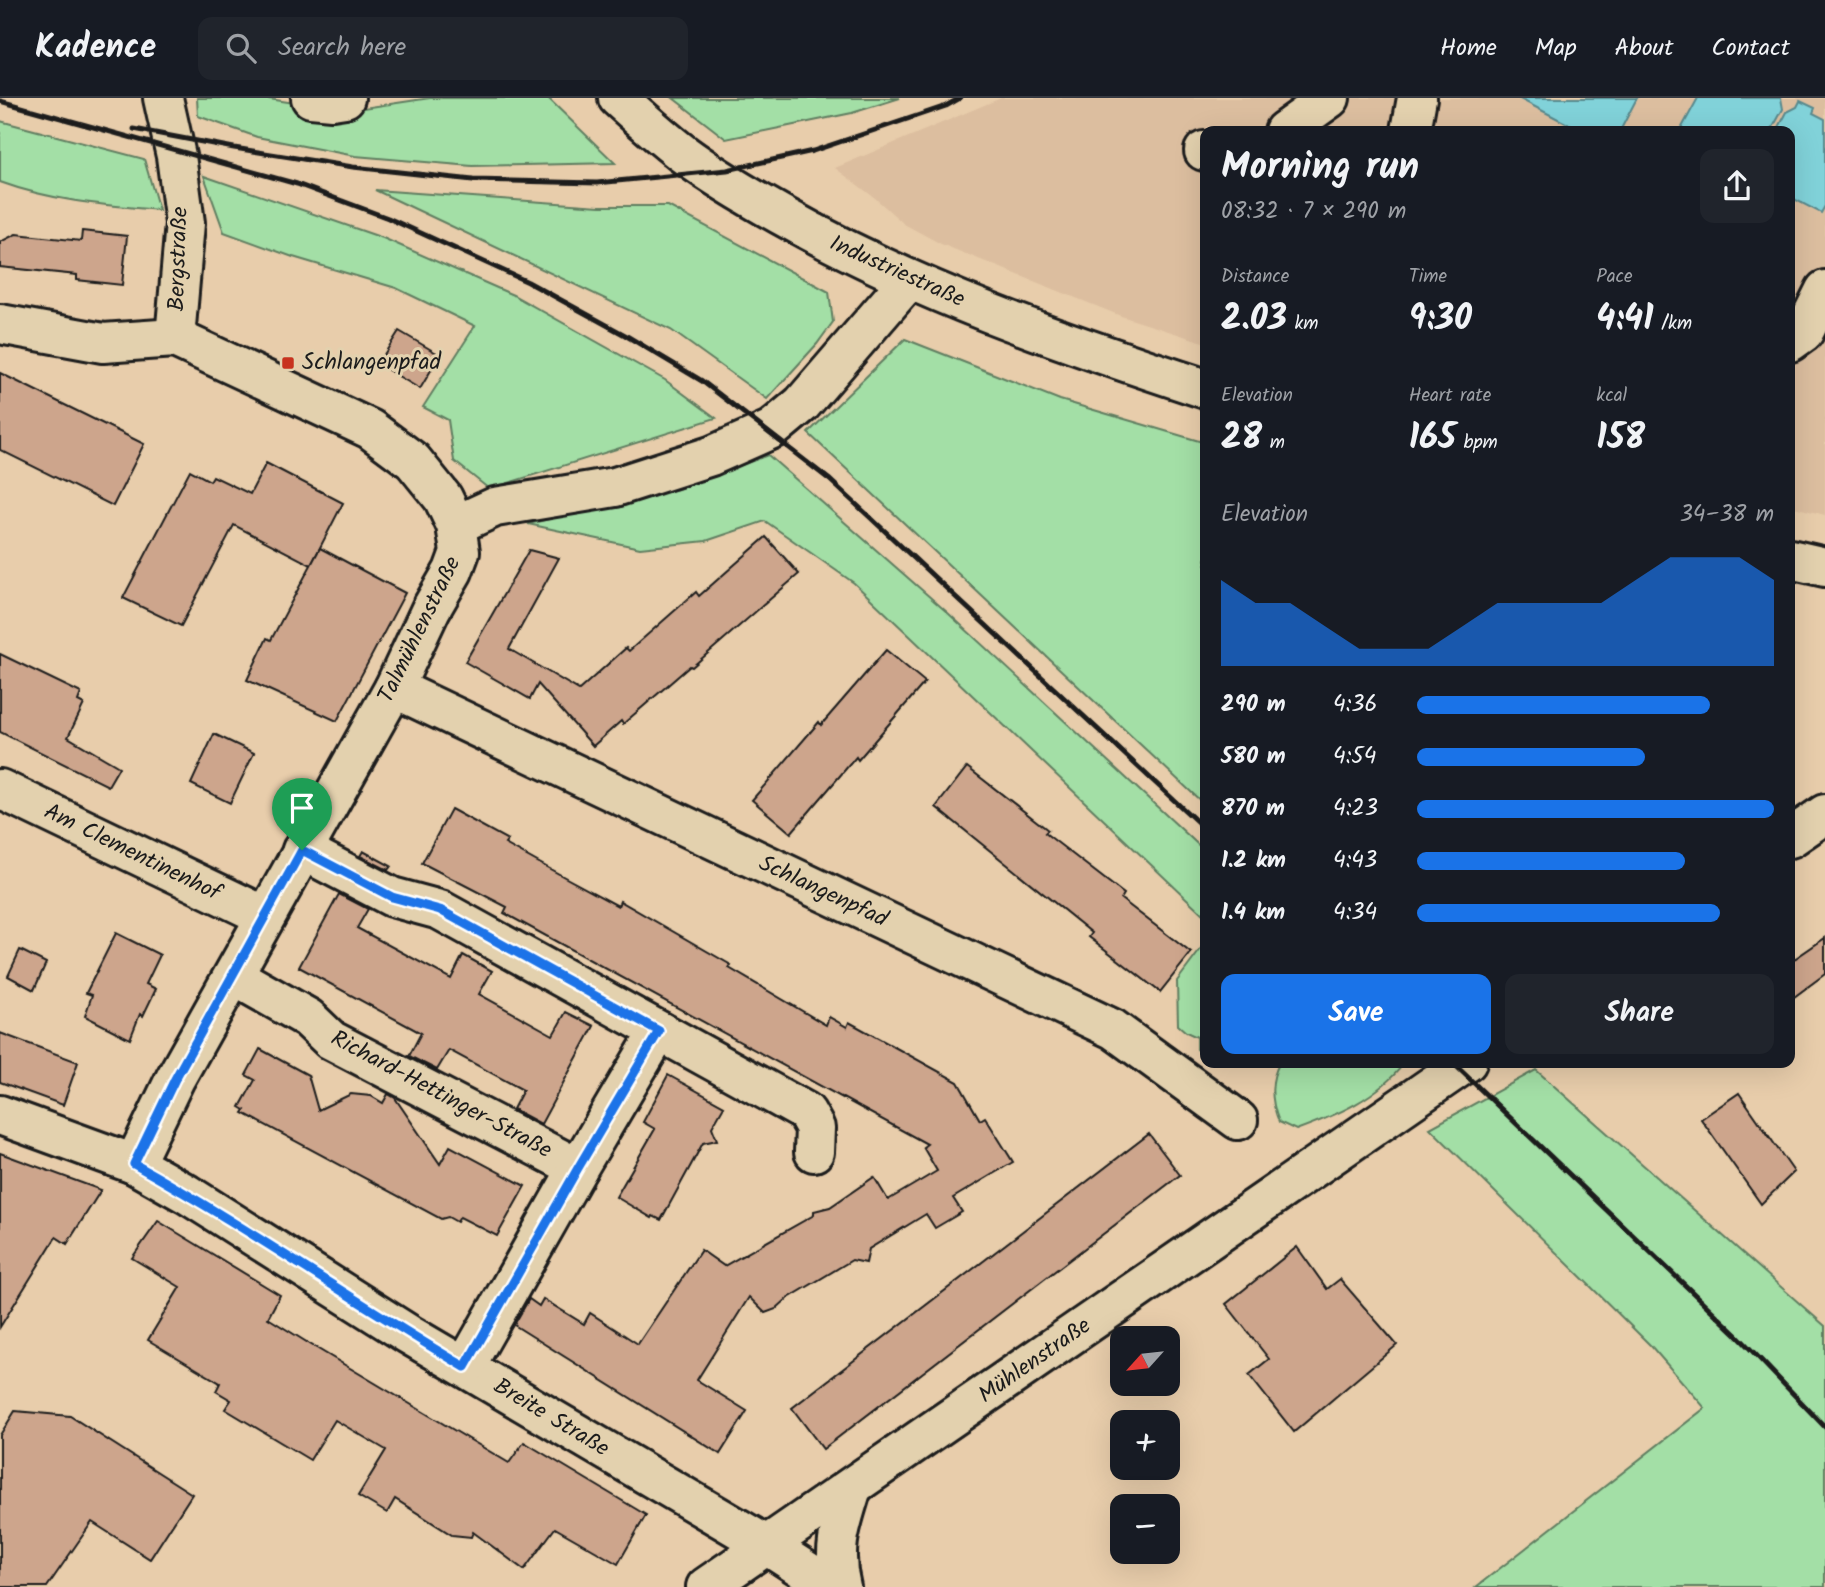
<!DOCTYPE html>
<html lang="en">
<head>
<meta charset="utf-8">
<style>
  body { margin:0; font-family:Kalam,sans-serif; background:#20242c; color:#f1f3f6; height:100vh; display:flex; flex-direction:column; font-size:26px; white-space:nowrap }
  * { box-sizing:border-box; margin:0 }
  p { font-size:23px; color:#9ea1a6 }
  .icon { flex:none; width:38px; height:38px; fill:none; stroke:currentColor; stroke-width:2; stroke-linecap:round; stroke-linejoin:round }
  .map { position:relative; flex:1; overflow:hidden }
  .details { position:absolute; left:1200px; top:28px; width:595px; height:942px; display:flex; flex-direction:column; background:#171b24; border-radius:14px; box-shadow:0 7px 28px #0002 }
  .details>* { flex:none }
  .needle { width:46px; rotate:243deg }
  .buttons { position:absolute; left:1110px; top:1228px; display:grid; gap:14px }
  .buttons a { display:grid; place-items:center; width:70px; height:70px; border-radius:14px; background:#171b24; box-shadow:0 7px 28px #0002; font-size:35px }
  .pin { position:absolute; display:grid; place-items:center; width:60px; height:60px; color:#fff; margin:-72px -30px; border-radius:50% 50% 50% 0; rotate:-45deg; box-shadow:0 0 7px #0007 }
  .pin .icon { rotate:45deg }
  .round { display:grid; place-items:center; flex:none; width:74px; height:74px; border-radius:14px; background:#20242c }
  .head { display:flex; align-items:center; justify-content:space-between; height:119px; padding:0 21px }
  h1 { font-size:38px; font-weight:700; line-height:52px }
  .metrics { display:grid; grid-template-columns:repeat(3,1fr); gap:10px; height:119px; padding:7px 21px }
  .metrics div { display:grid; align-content:center }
  .metrics b { font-size:35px; font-weight:700 }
  .metrics small { font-size:19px; font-weight:400 }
  .metrics p { font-size:19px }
  .chart { height:196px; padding:14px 21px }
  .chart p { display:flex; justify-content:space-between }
  .chart svg { width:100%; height:126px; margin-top:7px; fill:#1a73e8; opacity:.7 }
  .button { display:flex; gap:14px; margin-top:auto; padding:14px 21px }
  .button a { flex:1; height:80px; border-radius:14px; background:#1a73e8; color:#fff; font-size:28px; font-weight:700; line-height:80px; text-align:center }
  .button a+a { background:#20242c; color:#f1f3f6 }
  ul { padding:0 21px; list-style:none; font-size:23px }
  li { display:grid; grid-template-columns:112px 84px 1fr; align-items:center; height:52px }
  li i { height:18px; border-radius:9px; background:#1a73e8 }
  header { display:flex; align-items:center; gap:42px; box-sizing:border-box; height:98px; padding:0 35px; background:#171b24; border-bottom:2px solid #363941 }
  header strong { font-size:33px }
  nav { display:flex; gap:38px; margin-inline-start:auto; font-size:24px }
  .search { width:490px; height:63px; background:#20242c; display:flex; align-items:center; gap:18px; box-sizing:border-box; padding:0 24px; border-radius:14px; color:#9ea1a6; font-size:26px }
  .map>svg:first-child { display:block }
</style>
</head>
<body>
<header>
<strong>Kadence</strong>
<div class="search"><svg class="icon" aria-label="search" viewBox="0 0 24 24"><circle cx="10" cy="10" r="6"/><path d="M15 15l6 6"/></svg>Search here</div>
<nav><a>Home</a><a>Map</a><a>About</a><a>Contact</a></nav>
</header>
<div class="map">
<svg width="1825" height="1489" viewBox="0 0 1825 1489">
  <rect width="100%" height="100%" fill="#e8cdab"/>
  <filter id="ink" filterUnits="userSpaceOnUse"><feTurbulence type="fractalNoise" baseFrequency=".0143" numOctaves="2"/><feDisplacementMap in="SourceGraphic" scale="14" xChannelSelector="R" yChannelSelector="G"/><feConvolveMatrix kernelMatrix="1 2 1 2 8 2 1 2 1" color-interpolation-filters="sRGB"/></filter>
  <g filter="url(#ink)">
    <path fill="#dcbe9f" d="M1001 0H1825V417L1790 408V33H1206V245L1121 218 941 146 904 126 875 100 835 70Z"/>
    <g fill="#a3dfa6" stroke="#607e61" stroke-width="2">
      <path d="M197 0H263L344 13 430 0H548L615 65 472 68 355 58 257 39 198 18Z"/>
      <path d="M673 0H900L852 15 726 41Z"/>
      <path d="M0 23 144 61 159 112C104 107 52 103 0 84Z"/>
      <path d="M204 78 383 140 513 197 665 282 716 320 489 391 454 363 448 322 423 309 475 228 396 190 293 159 224 134Z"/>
      <path d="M375 92 600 108H668L829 194 833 224 817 246 767 301 671 232Z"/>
      <path d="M905 241 1060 302 1206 345V708L808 335Z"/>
      <path d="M768 357 948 515 1206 754V819L854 485 765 423 706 443 640 450 528 426 678 391Z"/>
      <path d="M1206 849V961L1197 951V939L1186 934 1178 927 1177 883 1201 851Z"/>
      <path d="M1280 964H1405C1378 1000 1337 1017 1296 1032L1279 1024C1271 1004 1269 983 1280 964Z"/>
      <path d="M1536 972 1825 1228V1489H1476L1705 1310 1651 1248 1430 1030Z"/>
    </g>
    <g fill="#81d2d9" stroke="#59898d" stroke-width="2">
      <path d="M1518 0H1637L1620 33H1581Z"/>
      <path d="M1698 0H1781L1783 11 1771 33H1680Z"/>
      <path d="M1800 3 1815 10 1813 15 1825 21V108L1821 115 1790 99V33H1777L1787 14 1797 9Z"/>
    </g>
    <g fill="#cda58c" stroke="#1c1c1c" stroke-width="2">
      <path d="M82 133 127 138 122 187 77 182V177L0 169V144L16 136 81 143Z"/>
      <path d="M399 233 440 257 420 291 378 266Z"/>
      <path d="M0 275 144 346 113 408 0 352Z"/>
      <path d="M266 365 343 405 311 467 234 427 181 528 123 500 190 372 210 383 213 378 250 396Z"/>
      <path d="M766 439 799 476 692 569 690 568 623 626 621 623 593 648 538 586 530 601 465 564 529 452 559 460 509 551 579 592 626 550 629 553 696 494 699 498Z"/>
      <path d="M320 450 405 495 337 623 247 582 267 540 271 542Z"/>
      <path d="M886 552 925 584 858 662 856 659 791 735 752 702 819 624 821 627Z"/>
      <path d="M0 556 81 595 78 603 84 606 68 639 119 669 108 688 0 634Z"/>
      <path d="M214 636 254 655 230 705 191 686Z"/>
      <path d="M967 669 1048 732 1045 735 1124 796 1121 801 1191 855 1160 894 1089 839 1092 835 936 709Z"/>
      <path d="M451 711 508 742 505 746 568 781 618 808 620 803 731 867 729 870 826 927 829 919 847 929 849 924 958 984 980 1022 985 1019 1013 1064 953 1100 962 1114 935 1130 926 1116 869 1151 866 1165 852 1162 787 1201 776 1211 765 1215 749 1199 697 1282 747 1313 720 1356 514 1227 529 1201 539 1208 543 1201 584 1226 590 1215 638 1246 701 1152 724 1168 814 1117V1113L830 1109 874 1079 888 1102 937 1073 923 1049 927 1046 504 815 507 809 422 765Z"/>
      <path d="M363 753 391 768 388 772 360 758Z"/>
      <path d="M339 796 368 811 357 830 451 881 463 857 492 873 479 896 553 937 566 914 594 928 541 1026 513 1011 523 992 449 952 437 972 409 958 421 935 299 869Z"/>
      <path d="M116 835 160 857 146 886 156 891 143 918 140 916 130 941 85 918 92 897 86 895Z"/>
      <path d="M1825 840V876L1790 902V864Z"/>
      <path d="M20 852 46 865 34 892 8 878Z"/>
      <path d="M0 935 78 964 63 1007 0 984Z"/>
      <path d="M260 951 308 977 318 1012 351 996 371 998 383 1005 388 996 395 1000 440 1066 450 1048 525 1088 497 1138 460 1119 457 1124 448 1119 441 1121 243 1015 245 1012 240 1009 255 982 246 977Z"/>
      <path d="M668 977 724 1008 712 1029 717 1042 703 1045 661 1122 653 1118 652 1120 616 1099 655 1031 643 1024Z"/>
      <path d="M1739 995 1794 1074 1761 1106 1701 1021Z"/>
      <path d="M1149 1036 1180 1077 823 1351 792 1310Z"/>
      <path d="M0 1055 101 1092 67 1146 56 1139 0 1229Z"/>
      <path d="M158 1123 280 1197 268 1220 313 1248 509 1365 524 1344 646 1417 618 1466 555 1430 524 1472 473 1434 471 1439 452 1437 395 1401 387 1415 358 1398 386 1352 335 1322 310 1362 225 1311 231 1302 216 1293 220 1285 148 1242 180 1189 132 1160Z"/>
      <path d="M1297 1149 1327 1191 1340 1181 1397 1247 1294 1334 1249 1277 1269 1261 1226 1206Z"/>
      <path d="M15 1313 70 1318 192 1396 150 1461 92 1424 47 1489H0V1337Z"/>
    </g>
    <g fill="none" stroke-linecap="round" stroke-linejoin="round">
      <defs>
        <g id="minor">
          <path d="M163 0 176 58 185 125 175 240"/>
          <path d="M311 0 332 2 345 0"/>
          <path d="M1284 33 1330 0"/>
          <path d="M1411 33 1417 0"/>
          <path d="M1204 53H1206"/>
          <path d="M0 226 103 245 175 240 370 331 413 363 443 400 456 427 460 454 453 473 431 511 394 590 175 981 134 1066"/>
          <path d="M1790 244 1804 234 1825 192"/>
          <path d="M456 427 495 409 615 389 711 358 772 331 802 306 908 183"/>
          <path d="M394 590 1113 931 1238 1022"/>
          <path d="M0 691 265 818"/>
          <path d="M1790 740 1825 716"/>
          <path d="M302 752 392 799 440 812 806 1014 815 1030 814 1054"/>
          <path d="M234 878 308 920 331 942 578 1070"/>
          <path d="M0 1017 134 1066 187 1096 408 1236 768 1448 831 1489"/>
          <path d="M465 1269 578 1070 659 933"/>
          <path d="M706 1489 1467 964"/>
          <path d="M841 1489C831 1451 841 1426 852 1390"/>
        </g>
        <g id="major">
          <path d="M618 0C639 19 660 38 682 55 713 78 747 98 781 117 917 194 1057 242 1206 291"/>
          <path d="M1790 461 1825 469"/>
        </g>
      </defs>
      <use href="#minor" stroke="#1c1c1c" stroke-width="44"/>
      <use href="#major" stroke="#1c1c1c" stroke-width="44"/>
      <use href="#minor" stroke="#e3d1ae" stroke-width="38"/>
      <use href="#major" stroke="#e3d1ae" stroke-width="38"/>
      <g stroke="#1c1c1c" stroke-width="5">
        <path d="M0 3 297 86 388 120 528 184 625 237 702 283 830 382 1206 732"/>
        <path d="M134 31 234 50 353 69 473 82 597 85 727 72 813 53 946 8 960 0"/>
        <path d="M1452 964 1736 1236 1825 1329"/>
      </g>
    </g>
  </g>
  <g fill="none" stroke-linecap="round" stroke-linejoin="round" filter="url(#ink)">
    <defs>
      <path id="route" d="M302 752 392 799 440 812 659 933 578 1070 465 1269C353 1203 247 1129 134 1066L175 981Z"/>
    </defs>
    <use href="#route" stroke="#fff" stroke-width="14"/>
    <use href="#route" stroke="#1a73e8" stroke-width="9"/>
  </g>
  <rect fill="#c8321e" stroke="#e3d1ae" stroke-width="2.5" x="281" y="258" width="14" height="14" rx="3.5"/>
  <g text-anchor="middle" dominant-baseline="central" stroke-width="6" stroke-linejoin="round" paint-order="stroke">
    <g font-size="23" fill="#1c1c1c" stroke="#e3d1ae">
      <text transform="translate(179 161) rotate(-88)">Bergstraße</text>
      <text transform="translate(897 174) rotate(24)">Industriestraße</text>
      <text transform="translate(420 532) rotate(-64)">Talmühlenstraße</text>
      <text transform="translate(132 755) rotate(26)">Am Clementinenhof</text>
      <text transform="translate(823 794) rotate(25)">Schlangenpfad</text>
      <text transform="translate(441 997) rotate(28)">Richard-Hettinger-Straße</text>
      <text transform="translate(1035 1263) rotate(-35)">Mühlenstraße</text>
      <text transform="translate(551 1320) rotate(31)">Breite Straße</text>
    </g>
    <g font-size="23" fill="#1c1c1c" stroke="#e3d1ae" text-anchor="start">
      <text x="302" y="265">Schlangenpfad</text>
    </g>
  </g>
</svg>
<div class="buttons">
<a><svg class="needle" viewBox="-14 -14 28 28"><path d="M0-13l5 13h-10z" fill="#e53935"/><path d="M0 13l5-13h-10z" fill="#9ea1a6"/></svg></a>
<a>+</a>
<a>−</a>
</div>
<div class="pin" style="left:302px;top:752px;background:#1e9e55"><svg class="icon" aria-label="arrive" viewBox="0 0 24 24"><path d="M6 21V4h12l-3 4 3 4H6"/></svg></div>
<section class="details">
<div class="head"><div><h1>Morning run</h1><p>08:32 · 7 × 290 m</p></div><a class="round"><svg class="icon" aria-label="share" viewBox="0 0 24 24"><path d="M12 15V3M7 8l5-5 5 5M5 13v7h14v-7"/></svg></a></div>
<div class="metrics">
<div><p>Distance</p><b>2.03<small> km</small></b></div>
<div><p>Time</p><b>9:30</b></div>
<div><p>Pace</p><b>4:41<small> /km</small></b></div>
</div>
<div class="metrics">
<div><p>Elevation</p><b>28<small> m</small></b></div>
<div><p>Heart rate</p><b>165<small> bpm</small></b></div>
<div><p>kcal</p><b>158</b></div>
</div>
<div class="chart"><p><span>Elevation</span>34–38 m</p>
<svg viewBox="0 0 160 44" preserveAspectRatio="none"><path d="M0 44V14L10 22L20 22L30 30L40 38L50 38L60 38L70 30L80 22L90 22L100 22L110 22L120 14L130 6L140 6L150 6L160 14V44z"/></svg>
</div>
<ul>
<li><b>290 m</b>4:36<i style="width:82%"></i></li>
<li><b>580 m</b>4:54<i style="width:64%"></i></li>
<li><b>870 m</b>4:23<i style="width:100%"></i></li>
<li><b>1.2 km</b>4:43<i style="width:75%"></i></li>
<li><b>1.4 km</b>4:34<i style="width:85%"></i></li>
</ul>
<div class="button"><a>Save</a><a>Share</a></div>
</section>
</div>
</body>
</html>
